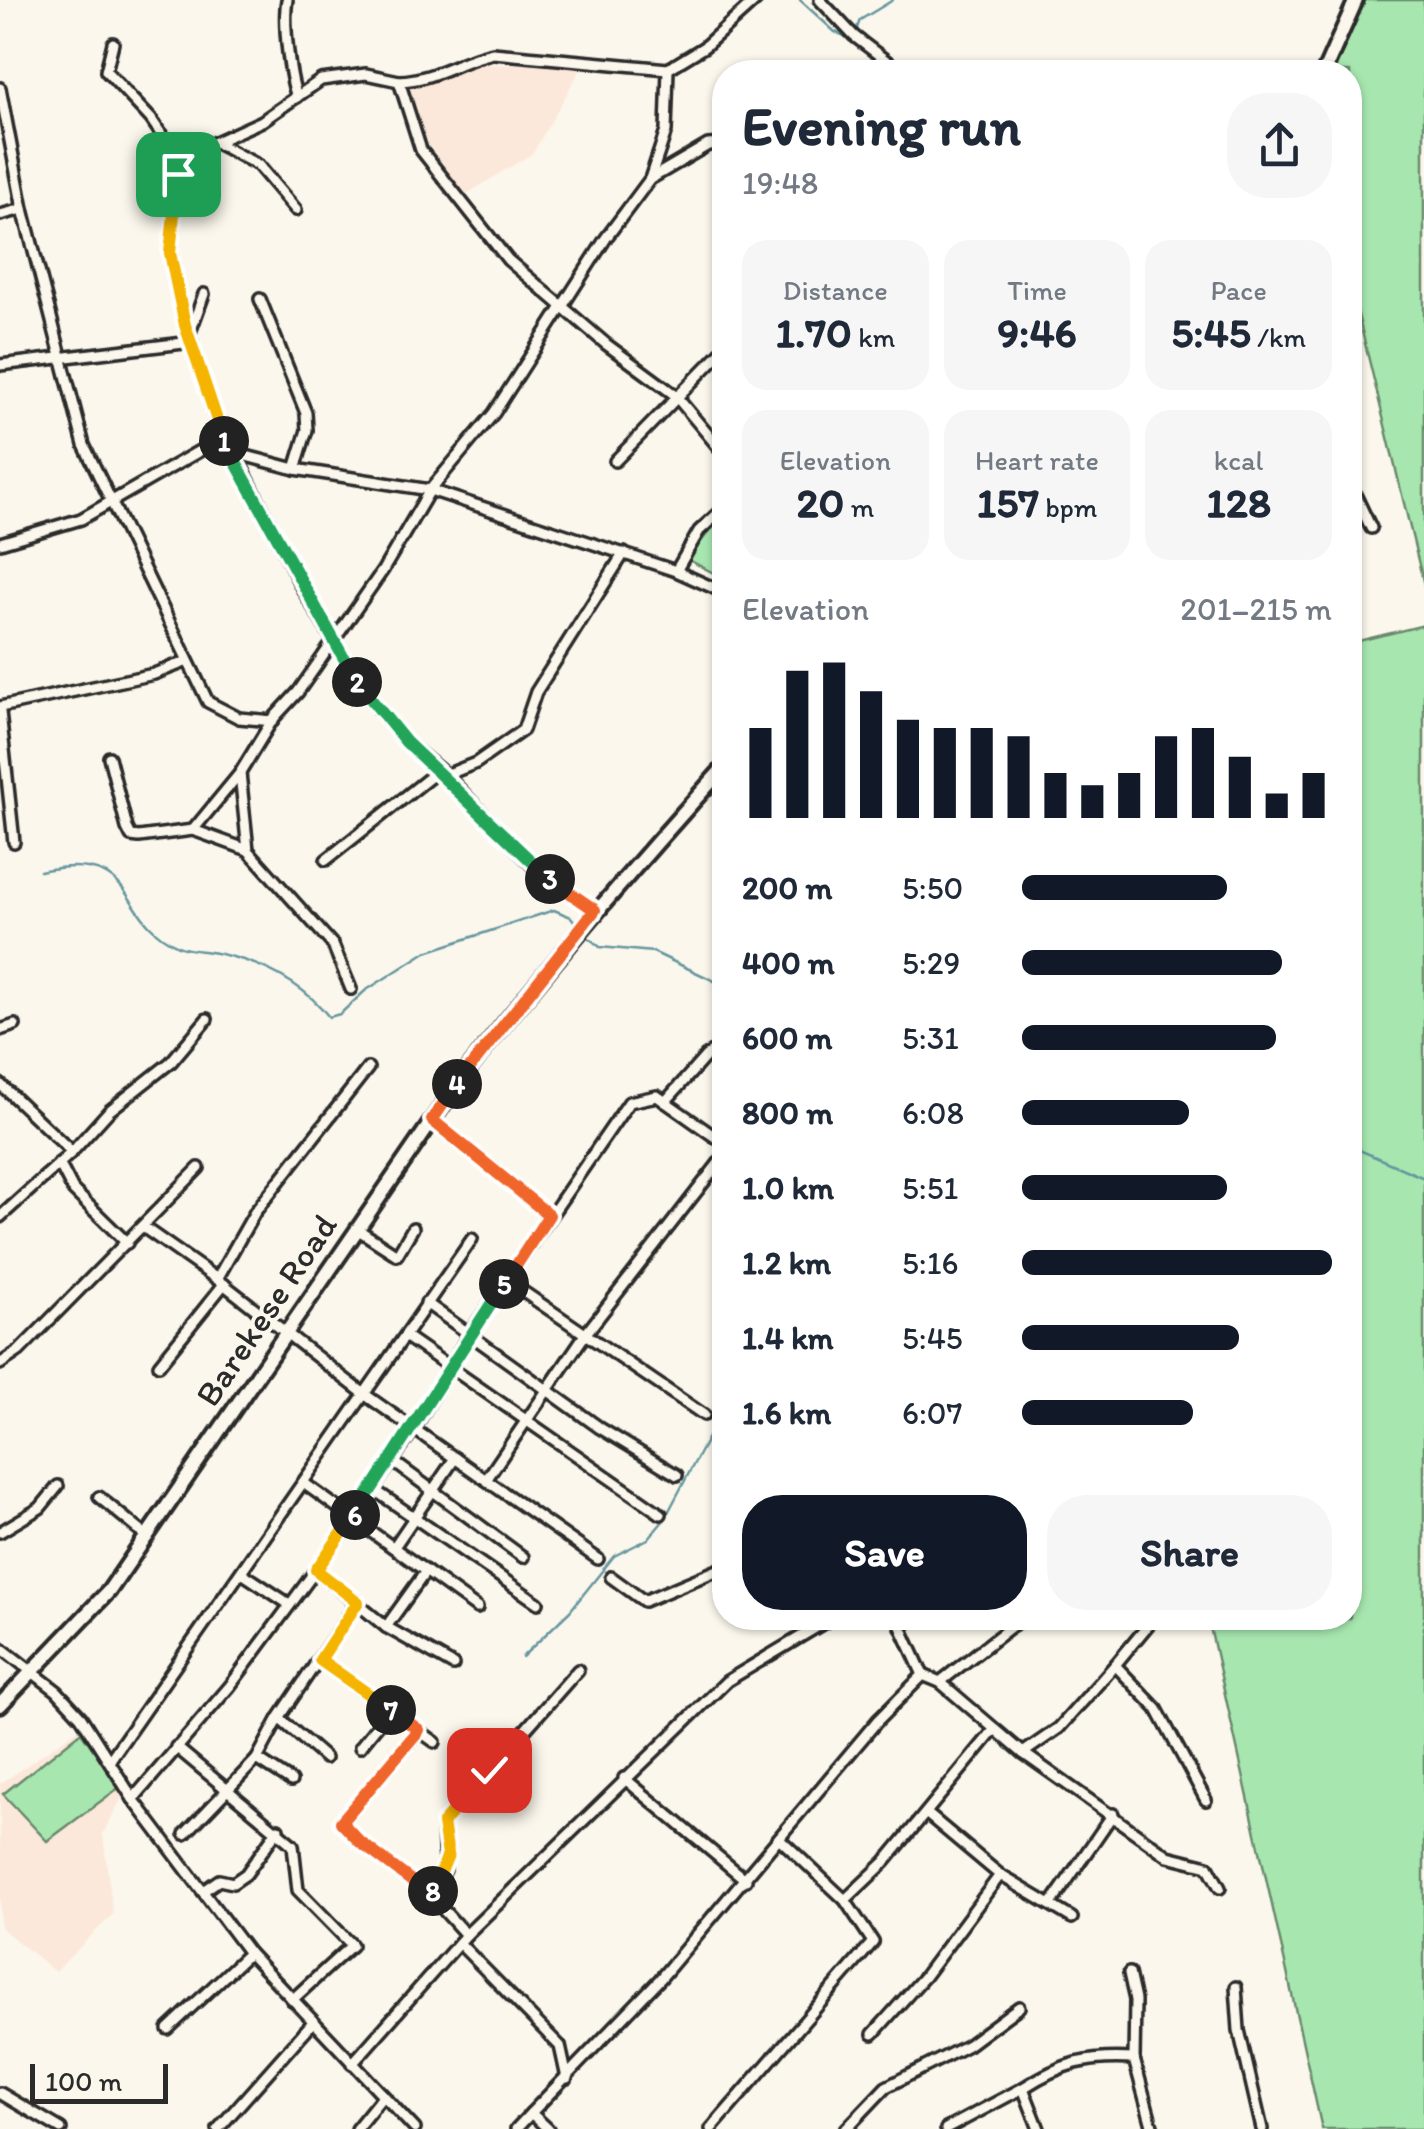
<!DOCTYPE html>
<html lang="en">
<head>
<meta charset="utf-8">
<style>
  body { margin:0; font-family:Itim,sans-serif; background:#f6f6f7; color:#1f2937; height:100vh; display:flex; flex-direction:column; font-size:38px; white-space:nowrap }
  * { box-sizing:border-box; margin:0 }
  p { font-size:32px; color:#747a83 }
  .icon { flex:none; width:55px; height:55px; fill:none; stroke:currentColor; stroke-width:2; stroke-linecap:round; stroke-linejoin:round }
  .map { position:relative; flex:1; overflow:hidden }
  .drawer { position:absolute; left:712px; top:60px; width:650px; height:1570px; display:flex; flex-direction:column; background:#fff; border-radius:40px; box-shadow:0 2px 8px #0004 }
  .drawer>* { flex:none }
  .scale { position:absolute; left:30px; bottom:25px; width:138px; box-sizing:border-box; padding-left:10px; border:5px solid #2b2b2b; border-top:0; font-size:28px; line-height:35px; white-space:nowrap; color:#2b2b2b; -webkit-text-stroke:8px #fbf7ec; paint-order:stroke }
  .pin { position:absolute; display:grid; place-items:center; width:85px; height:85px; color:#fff; margin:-42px; border-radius:20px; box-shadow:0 5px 15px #0006 }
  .km { position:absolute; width:50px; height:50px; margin:-25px; border-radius:50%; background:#222; color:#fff; font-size:28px; line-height:50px; text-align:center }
  .round { display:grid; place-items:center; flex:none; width:105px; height:105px; border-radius:40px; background:#f6f6f7 }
  .overview { display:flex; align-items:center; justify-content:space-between; height:170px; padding:0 30px }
  h1 { font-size:55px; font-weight:800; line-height:75px }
  .figures { display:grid; grid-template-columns:repeat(3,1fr); gap:15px; height:170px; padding:10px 30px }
  .figures div { display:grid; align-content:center; border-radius:25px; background:#f6f6f7; text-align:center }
  .figures b { font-size:42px; font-weight:800 }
  .figures small { font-size:28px; font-weight:400 }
  .figures p { font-size:28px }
  .chart { height:280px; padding:20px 30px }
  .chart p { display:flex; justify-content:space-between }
  .chart svg { width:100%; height:180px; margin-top:10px; stroke:#111827; stroke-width:6 }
  .primary-button { display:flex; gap:20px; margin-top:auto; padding:20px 30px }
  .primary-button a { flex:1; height:115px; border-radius:40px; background:#111827; color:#fff; font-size:40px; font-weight:800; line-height:115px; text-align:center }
  .primary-button a+a { background:#f6f6f7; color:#1f2937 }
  ul { padding:0 30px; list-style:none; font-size:32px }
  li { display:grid; grid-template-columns:160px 120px 1fr; align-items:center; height:75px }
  li i { height:25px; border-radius:12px; background:#111827 }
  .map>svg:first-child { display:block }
</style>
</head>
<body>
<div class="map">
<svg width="1424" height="2129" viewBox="0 0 1424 2129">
  <rect width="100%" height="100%" fill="#fbf7ec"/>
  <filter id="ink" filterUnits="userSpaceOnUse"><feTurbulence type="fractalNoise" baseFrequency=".01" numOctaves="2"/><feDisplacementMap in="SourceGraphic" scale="20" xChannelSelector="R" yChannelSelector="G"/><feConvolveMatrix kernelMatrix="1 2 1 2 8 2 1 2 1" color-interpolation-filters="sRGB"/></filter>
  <g filter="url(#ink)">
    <g fill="#fce8da">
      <path d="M466 64 583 65 533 153 465 195 418 129 404 89Z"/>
      <path d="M80 1728 101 1753 124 1794 103 1834 113 1914 55 1972 0 1927V1784Z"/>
    </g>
    <g fill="#a7e7af" stroke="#69896d" stroke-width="2.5">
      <path d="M1365 0H1424V585L1350 282V72H1333Z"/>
      <path d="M725 512V579L687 559Z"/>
      <path d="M1424 625V2129H1322L1208 1618H1350V643Z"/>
      <path d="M81 1732 120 1787 47 1841 3 1794Z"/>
    </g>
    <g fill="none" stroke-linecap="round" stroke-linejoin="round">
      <g stroke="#66969e" stroke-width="2.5">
        <path d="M800 0 835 32 845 36 857 28 860 20 893 0"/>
        <path d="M40 871C143 850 114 917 178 946 188 951 204 950 216 953 260 962 301 981 329 1017L340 1014 365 991 426 952 554 910 571 917 579 927"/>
        <path d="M583 933 600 947 653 952 725 986"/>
        <path d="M1350 1146 1424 1178"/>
        <path d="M522 1657 570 1611 614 1556 648 1539 664 1520 715 1424 725 1389"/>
      </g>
      <defs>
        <g id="street">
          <path d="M287 0C283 21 289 75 297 97"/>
          <path d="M820 0 854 36 901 72"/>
          <path d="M113 43 106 71 151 119 178 159"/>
          <path d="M668 69 493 53C459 60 434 80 399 81L421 150 508 260 606 344 675 395 725 455"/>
          <path d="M399 81 366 74 321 80 262 121 178 159 170 253 185 325 222 438 235 453 295 469 430 490 676 571 725 593"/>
          <path d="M0 88 23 209 84 445 208 702 239 718 273 721"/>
          <path d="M218 144 258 165 296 210"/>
          <path d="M650 179 708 145 725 144"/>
          <path d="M0 215 23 209"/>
          <path d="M260 299 306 413 307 430 295 469"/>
          <path d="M189 335 204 294"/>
          <path d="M0 365 192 342"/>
          <path d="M235 453 302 588 361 688 406 742 446 775 534 867 595 910"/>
          <path d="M615 461 725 348"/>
          <path d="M1350 484 1371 528"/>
          <path d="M0 543 81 519 222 438"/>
          <path d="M676 571 699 531 725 507"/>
          <path d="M0 707 154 674 185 662"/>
          <path d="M0 712 14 842"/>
          <path d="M109 757 127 828 131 836 139 837 193 830 240 773"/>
          <path d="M446 775 476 763 523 730 536 692 624 553"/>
          <path d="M193 830 248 850"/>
          <path d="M326 860 439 770"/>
          <path d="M351 989 333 945 248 850 240 773 273 719 298 692 383 570 430 490 494 413 606 238 650 179 666 131 668 69 704 47 756 0"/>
          <path d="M0 1030 15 1025"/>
          <path d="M368 1068 255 1212 217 1279 367 1396 598 1559"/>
          <path d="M0 1084 72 1152"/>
          <path d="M665 1102 706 1056 725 1043"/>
          <path d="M432 1120 549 1215"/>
          <path d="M59 1163 73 1190 127 1243"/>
          <path d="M0 1217 72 1152 109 1111 171 1062 207 1019"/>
          <path d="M143 1227 217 1279"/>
          <path d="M357 1229 397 1255 413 1228"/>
          <path d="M506 1280 704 1415"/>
          <path d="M426 1303 600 1428 677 1475"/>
          <path d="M405 1336 661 1514"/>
          <path d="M0 1364 19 1351 199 1168"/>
          <path d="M159 1365 224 1284"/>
          <path d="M391 1460 523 1557"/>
          <path d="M486 1480 584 1336 725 1155"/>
          <path d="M305 1484 477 1608"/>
          <path d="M373 1489 538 1603"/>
          <path d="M99 1497 148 1537"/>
          <path d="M0 1532 40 1508 58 1486"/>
          <path d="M394 1547 455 1458"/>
          <path d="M316 1570 386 1627 453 1665"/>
          <path d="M242 1573 289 1604"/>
          <path d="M611 1577 644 1601 725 1567"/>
          <path d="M897 1618 923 1675"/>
          <path d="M386 1627 426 1571"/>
          <path d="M0 1647 57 1691 81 1717 133 1799 249 1953 415 2129"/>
          <path d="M320 1660 435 1742"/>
          <path d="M1115 1665 1154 1618"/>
          <path d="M940 1682 1022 1618"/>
          <path d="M279 1718 325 1758"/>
          <path d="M419 1730 341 1822 359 1842 430 1895 466 1935"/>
          <path d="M176 1747 293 1845 298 1890 352 1945 292 2000"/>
          <path d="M360 1747 390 1710"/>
          <path d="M1023 1753 1168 1856 1208 1866 1220 1888"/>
          <path d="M257 1759 279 1718 358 1601"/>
          <path d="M110 1760 472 1239"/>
          <path d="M624 1778 746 1880"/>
          <path d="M133 1799 230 1686 344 1532 415 1427 468 1336 629 1102 657 1096 725 1144"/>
          <path d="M926 1813 1000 1875 1072 1918"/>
          <path d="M185 1834 257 1759 291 1781"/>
          <path d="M203 1891 219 1880 233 1883 246 1874 278 1829"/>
          <path d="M430 1895 445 1870 443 1823 578 1670"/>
          <path d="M845 1900 885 1862 994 1730"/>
          <path d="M1051 1904 1113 1814"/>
          <path d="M459 1943 560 2046 567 2078"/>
          <path d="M1129 1973 1135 2000 1134 2059"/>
          <path d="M1236 1987 1239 2030 1262 2129"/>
          <path d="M168 2029 249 1953"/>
          <path d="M873 2034 924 1977 1000 1875"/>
          <path d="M352 2064 466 1935 727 1681 832 1618"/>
          <path d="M0 2093 61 2129"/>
          <path d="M531 2113 660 1979 878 1720 923 1675 940 1682 1023 1753 1059 1728 1115 1665 1157 1709 1206 1800"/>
          <path d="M218 2129 313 2022"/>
          <path d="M356 2129 382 2097"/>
          <path d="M516 2129 531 2113 548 2129"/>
          <path d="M711 2129 873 1942 845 1900 781 1840"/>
          <path d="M846 2129 886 2087 968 2045 1019 2007"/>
          <path d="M946 2129 1023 2088"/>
          <path d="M1039 2129 1023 2088C1062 2063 1088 2056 1134 2059L1153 2129"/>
        </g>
        <g id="secondary">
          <path d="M1324 72 1356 0"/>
          <path d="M0 1705 109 1591 458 1083C542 973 632 869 725 766"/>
        </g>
      </defs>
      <use href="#street" stroke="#2b2b2b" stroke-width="16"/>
      <use href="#secondary" stroke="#2b2b2b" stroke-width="20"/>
      <use href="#street" stroke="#fbf7ec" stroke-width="9"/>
      <use href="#secondary" stroke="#fbf7ec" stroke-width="12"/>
    </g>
  </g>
  <g fill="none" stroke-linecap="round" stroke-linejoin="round" filter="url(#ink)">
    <defs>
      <path id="split-1" d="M178 174 170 253 185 325 224 441"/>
      <path id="split-2" d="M224 441 357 682"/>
      <path id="split-3" d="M357 682 406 742 550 879"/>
      <path id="split-4" d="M457 1084 595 910 550 879"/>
      <path id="split-5" d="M457 1084 432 1120 549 1215 504 1284"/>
      <path id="split-6" d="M355 1515 504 1284"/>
      <path id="split-7" d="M355 1515 316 1570 358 1602 320 1660 391 1710"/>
      <path id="split-8" d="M391 1710 419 1730 341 1822 360 1842 430 1895 433 1891"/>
      <path id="split-9" d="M433 1891 448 1855 443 1823 489 1770"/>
    </defs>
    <use href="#split-1" stroke="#fff" stroke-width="20"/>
    <use href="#split-2" stroke="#fff" stroke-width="20"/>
    <use href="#split-3" stroke="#fff" stroke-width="20"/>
    <use href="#split-4" stroke="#fff" stroke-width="20"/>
    <use href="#split-5" stroke="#fff" stroke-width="20"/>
    <use href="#split-6" stroke="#fff" stroke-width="20"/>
    <use href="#split-7" stroke="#fff" stroke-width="20"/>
    <use href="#split-8" stroke="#fff" stroke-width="20"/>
    <use href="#split-9" stroke="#fff" stroke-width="20"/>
    <use href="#split-1" stroke="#f5b400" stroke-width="12"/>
    <use href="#split-2" stroke="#22a559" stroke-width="12"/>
    <use href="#split-3" stroke="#22a559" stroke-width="12"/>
    <use href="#split-4" stroke="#f0652b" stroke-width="12"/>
    <use href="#split-5" stroke="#f0652b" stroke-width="12"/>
    <use href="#split-6" stroke="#22a559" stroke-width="12"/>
    <use href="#split-7" stroke="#f5b400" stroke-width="12"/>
    <use href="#split-8" stroke="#f0652b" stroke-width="12"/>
    <use href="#split-9" stroke="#f5b400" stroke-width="12"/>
  </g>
  <g text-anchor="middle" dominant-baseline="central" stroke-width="8" stroke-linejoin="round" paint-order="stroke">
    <g font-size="35" fill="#2b2b2b" stroke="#fbf7ec">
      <text transform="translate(266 1310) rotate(-56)">Barekese Road</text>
    </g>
  </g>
</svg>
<div class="scale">100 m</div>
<div class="pin" style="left:178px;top:174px;background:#1e9e55"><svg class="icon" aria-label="arrive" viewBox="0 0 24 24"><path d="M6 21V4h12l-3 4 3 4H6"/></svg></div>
<div class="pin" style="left:489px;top:1770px;background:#d93025"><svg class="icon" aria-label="check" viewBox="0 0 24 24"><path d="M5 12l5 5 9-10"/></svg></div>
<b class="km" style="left:224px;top:441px">1</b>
<b class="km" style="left:357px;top:682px">2</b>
<b class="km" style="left:550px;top:879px">3</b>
<b class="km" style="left:457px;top:1084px">4</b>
<b class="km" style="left:504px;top:1284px">5</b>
<b class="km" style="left:355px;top:1515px">6</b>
<b class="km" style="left:391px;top:1710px">7</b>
<b class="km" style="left:433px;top:1891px">8</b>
<section class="drawer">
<div class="overview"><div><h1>Evening run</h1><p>19:48</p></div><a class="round"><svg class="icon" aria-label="share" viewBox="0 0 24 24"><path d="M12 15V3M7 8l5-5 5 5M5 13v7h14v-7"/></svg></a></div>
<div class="figures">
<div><p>Distance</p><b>1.70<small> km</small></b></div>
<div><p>Time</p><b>9:46</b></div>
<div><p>Pace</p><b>5:45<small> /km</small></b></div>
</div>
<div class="figures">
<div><p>Elevation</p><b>20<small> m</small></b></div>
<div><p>Heart rate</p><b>157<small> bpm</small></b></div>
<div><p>kcal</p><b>128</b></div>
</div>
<div class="chart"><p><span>Elevation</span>201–215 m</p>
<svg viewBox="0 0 160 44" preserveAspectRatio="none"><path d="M5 44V22M15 44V8M25 44V6M35 44V13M45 44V20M55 44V22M65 44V22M75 44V24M85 44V33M95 44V36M105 44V33M115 44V24M125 44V22M135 44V29M145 44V38M155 44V33"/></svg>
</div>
<ul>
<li><b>200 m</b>5:50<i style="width:66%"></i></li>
<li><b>400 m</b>5:29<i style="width:84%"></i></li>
<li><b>600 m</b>5:31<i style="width:82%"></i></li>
<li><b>800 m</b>6:08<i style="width:54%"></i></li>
<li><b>1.0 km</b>5:51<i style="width:66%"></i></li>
<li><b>1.2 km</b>5:16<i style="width:100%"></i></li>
<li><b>1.4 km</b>5:45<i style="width:70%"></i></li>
<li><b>1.6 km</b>6:07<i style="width:55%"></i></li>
</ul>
<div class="primary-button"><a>Save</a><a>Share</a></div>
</section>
</div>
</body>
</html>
